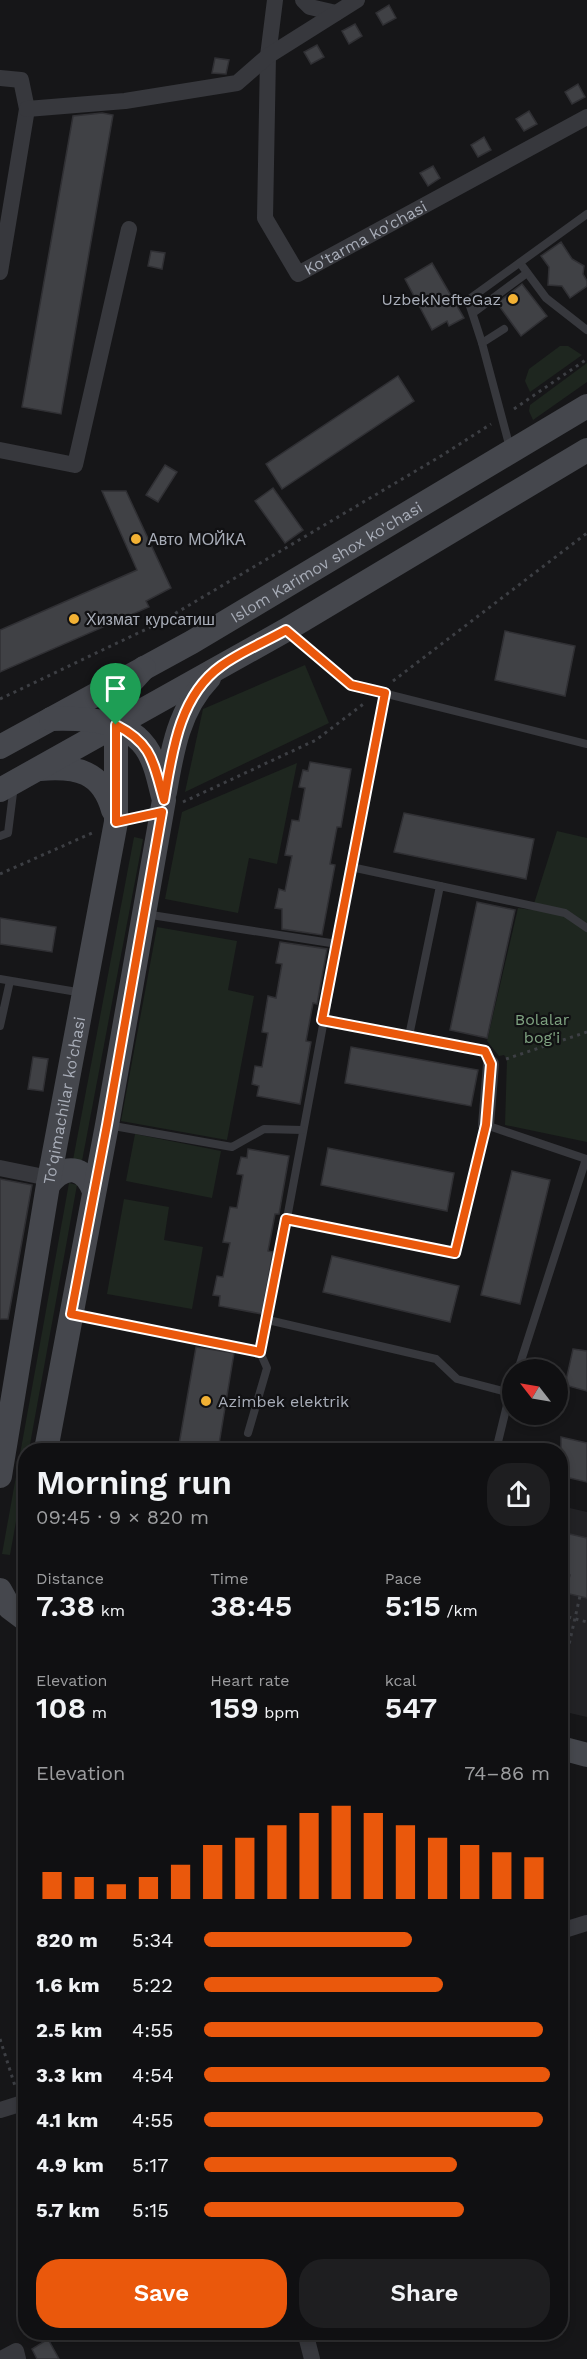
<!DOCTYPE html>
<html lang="en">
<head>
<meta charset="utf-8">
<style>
  body { margin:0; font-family:"Work Sans",sans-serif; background:#1e1e20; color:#f1f3f6; height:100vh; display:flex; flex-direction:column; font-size:22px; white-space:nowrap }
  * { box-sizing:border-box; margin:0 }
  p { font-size:20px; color:#9c9d9f }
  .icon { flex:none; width:33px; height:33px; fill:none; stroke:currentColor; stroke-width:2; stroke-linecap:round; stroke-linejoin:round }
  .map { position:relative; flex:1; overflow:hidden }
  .side { position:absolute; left:18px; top:1443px; width:550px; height:897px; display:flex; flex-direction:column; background:#101012; border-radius:24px; box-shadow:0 3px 9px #0003,0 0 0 2px #303032 }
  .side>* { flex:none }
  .needle { width:39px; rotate:301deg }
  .tools { position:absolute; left:502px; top:1359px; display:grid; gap:12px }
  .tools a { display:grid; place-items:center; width:66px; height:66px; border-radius:50%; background:#101012; box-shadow:0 3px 9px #0003,0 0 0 2px #303032; font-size:30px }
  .pin { position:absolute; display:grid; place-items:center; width:51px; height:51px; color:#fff; margin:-62px -26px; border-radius:50% 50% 50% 0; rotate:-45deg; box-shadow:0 0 6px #0007 }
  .pin .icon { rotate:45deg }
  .round { display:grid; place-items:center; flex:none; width:63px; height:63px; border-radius:24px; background:#1e1e20 }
  .summary { display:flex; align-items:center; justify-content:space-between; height:102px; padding:0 18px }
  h1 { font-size:33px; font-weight:600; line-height:45px }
  .stats { display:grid; grid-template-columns:repeat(3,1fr); gap:9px; height:102px; padding:6px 18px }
  .stats div { display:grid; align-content:center }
  .stats b { font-size:30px; font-weight:600 }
  .stats small { font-size:16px; font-weight:400 }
  .stats p { font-size:16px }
  .chart { height:168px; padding:12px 18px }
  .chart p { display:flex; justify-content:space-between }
  .chart svg { width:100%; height:108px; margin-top:6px; stroke:#ea580c; stroke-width:6 }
  .primary-button { display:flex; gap:12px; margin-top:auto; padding:12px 18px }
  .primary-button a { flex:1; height:69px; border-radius:24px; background:#ea580c; color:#fff; font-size:24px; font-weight:600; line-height:69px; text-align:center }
  .primary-button a+a { background:#1e1e20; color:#f1f3f6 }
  ul { padding:0 18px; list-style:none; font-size:20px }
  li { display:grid; grid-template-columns:96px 72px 1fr; align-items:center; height:45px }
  li i { height:15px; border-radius:8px; background:#ea580c }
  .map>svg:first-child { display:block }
</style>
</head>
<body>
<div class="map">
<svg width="587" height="2359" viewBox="0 0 587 2359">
  <rect width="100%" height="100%" fill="#161618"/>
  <path fill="#222225" d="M561 1506 587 1512V1717L561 1711Z"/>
  <g fill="#1e261f">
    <path d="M560 346H568L582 355 530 392 525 381 529 369Z"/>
    <path d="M587 363V382L533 420 529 411 530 405Z"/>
    <path d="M305 665 329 723 185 792 203 709Z"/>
    <path d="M297 763 277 864 249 858 238 913 165 899 182 812Z"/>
    <path d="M557 831 587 838V1142L505 1125 507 1059 504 1055 499 1056 487 1041 518 908 532 910Z"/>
    <path d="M134 837 143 839 82 1161 73 1160Z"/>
    <path d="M157 927 237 941 228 990 254 996 227 1140 121 1121Z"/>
    <path d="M135 1134 221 1151 212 1198 126 1181Z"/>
    <path d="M69 1183 77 1185 29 1450H26L25 1471 10 1555 2 1554Z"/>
    <path d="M124 1199 169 1207 164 1240 203 1247 192 1309 107 1294Z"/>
  </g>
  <g fill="#404145" stroke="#303034" stroke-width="1.5">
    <path d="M389 5 396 18 383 25 376 13Z"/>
    <path d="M355 24 362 36 349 44 342 31Z"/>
    <path d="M317 45 324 57 311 64 304 52Z"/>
    <path d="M215 58 229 60 226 74 212 73Z"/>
    <path d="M578 84 585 97 572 104 565 92Z"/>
    <path d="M529 111 537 124 524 131 516 119Z"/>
    <path d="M102 113 113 115 61 414 22 407 73 116Z"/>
    <path d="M484 137 491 150 478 157 471 145Z"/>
    <path d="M433 166 440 178 428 186 420 173Z"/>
    <path d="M561 242 572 259 584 266 583 274 587 281V286L570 298 562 286 548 285 549 267 541 256Z"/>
    <path d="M151 251 165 253 162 269 148 266Z"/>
    <path d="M432 263 464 318 449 326 447 321 432 330 405 279Z"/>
    <path d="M522 284 547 316 521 336 497 303Z"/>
    <path d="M398 376 414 401 282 489 266 464Z"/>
    <path d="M165 465 177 472 158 502 146 495Z"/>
    <path d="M273 488 303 530 285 543 255 501Z"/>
    <path d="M102 491H126L171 588 146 601 149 607 0 672V630L137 570Z"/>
    <path d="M505 631 575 646 565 696 495 680Z"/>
    <path d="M310 762 351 769 341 827H337L330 864 335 865 322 935 282 929V909L275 908 279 889 285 891 292 856 285 855 292 820 299 821 305 788 299 787 303 770 308 771Z"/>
    <path d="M404 813 534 839 526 879 394 852Z"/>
    <path d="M477 902 515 910 487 1038 450 1030Z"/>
    <path d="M0 918 56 927 52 952 0 944Z"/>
    <path d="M280 942 327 949 317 1004 313 1003 306 1041 311 1042 300 1104 257 1096 259 1086 252 1084 255 1066 262 1067 268 1033 262 1032 268 996 276 998 282 964 276 963Z"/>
    <path d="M351 1047 478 1070 471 1106 345 1083Z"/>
    <path d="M33 1057 48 1059 43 1091 28 1089Z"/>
    <path d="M328 1148 454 1173 447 1211 321 1185Z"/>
    <path d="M248 1149 289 1156 279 1214H275L268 1251 273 1252 262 1314 219 1306 220 1296 213 1295 217 1276 223 1277 230 1243 223 1242 230 1207 237 1208 243 1175 237 1174 241 1157 247 1158Z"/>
    <path d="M512 1171 550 1180 520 1304 481 1295Z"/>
    <path d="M0 1179 32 1185 8 1319H0Z"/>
    <path d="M332 1256 459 1286 450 1322 323 1292Z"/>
    <path d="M196 1347 234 1353 218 1450H178Z"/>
    <path d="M573 1349 587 1351V1391L565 1385Z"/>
    <path d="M561 1437 587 1443V1482L561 1476Z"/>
    <path d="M561 1532 587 1538V1598L565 1593 570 1575 561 1573Z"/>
    <path d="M48 2339 59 2359H37L32 2349Z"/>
  </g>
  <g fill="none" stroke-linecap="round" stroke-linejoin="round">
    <g stroke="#3d3f44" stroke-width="3" stroke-dasharray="3 4.5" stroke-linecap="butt">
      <path d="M514 409 587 359"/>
      <path d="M393 681 587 533"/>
      <path d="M0 699 159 623 441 456 491 424"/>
      <path d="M183 802 316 740 366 702"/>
      <path d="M0 874 92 833"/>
      <path d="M506 1059 587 1032"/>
      <path d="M561 1615 587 1622"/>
      <path d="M561 1680 580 1596"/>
      <path d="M0 2039 16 2089"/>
    </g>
    <g stroke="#37383d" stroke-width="8">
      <path d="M520 263 546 298 587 330"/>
      <path d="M473 313 527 273"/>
      <path d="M504 329 482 343 510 448"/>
      <path d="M482 343 468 300 587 214"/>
      <path d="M287 631 351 685 587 744"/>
      <path d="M385 693 268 1320 436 1359 457 1379 510 1393 496 1450"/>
      <path d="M0 836 8 833 14 785"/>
      <path d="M351 867 440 886"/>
      <path d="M145 914 337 944"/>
      <path d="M0 979 83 993"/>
      <path d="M323 1020 485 1051 491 1064"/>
      <path d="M0 1026 10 981"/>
      <path d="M409 1036 440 886 565 913 587 928"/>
      <path d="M108 1125 232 1147 264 1129 302 1130"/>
      <path d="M286 1219 455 1253 486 1125 586 1159 518 1370"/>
      <path d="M75 1315 260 1352 268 1320"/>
      <path d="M248 1433 267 1368 260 1352"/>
    </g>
    <g stroke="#37383d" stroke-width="16">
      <path id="s1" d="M275 0 268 56 265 218 298 274 587 117"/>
      <path d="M303 0 310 7 336 13"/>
      <path d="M0 78 21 80 27 109 0 272"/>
      <path d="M27 109 125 101 237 83 268 56 357 0"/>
      <path d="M0 450 75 465 129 229"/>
      <path d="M486 1125 491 1064"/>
      <path d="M0 1168 49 1178"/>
      <path d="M561 1931 587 1923"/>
      <path d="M0 2110 26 2102"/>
      <path d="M305 2332 312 2359"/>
      <path d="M1 2359 16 2351 18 2359"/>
    </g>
    <g stroke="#45474d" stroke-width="24">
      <path id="s2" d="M0 747 192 642 587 406"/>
      <path d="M40 769C77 766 102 771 113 810"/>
      <path d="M0 790 286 630 587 450"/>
      <path d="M165 792C172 751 179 709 209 678"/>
      <path d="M48 1185C65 1163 84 1166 94 1191"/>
      <path d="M46 1450 107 1125 164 800C160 787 158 772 152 759 136 719 88 718 51 719"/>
      <path id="s3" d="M0 1476 48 1185 116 822V710L123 691 144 668"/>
      <path d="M0 1590 10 1608 26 1620"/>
      <path d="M561 1748 587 1755"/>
    </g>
  </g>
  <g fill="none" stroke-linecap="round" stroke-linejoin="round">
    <defs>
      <path id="route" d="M286 630 351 685 385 693 322 1020 485 1051 491 1064 486 1125 455 1253 286 1219 260 1352 71 1314 107 1125 162 812 116 822V725C153 744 153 762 164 800 172 753 179 696 221 666 240 652 265 642 286 630Z"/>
    </defs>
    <use href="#route" stroke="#fff" stroke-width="12"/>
    <use href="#route" stroke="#ea580c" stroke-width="8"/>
  </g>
  <g fill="#f2b134" stroke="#111113" stroke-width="2">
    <circle cx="513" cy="299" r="6"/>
    <circle cx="136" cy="539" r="6"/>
    <circle cx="74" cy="619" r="6"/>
    <circle cx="206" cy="1401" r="6"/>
  </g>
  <g text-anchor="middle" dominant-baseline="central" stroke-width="4.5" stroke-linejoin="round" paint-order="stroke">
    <g font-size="16" fill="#a8adb8" stroke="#111113">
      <text stroke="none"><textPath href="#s1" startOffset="360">Ko'tarma ko'chasi</textPath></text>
      <text stroke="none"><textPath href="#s2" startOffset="375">Islom Karimov shox ko'chasi</textPath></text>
      <text stroke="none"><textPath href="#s3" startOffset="381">To'qimachilar ko'chasi</textPath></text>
    </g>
    <g font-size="16" fill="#a8adb8" stroke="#111113" text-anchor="start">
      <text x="501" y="299" text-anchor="end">UzbekNefteGaz</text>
      <text x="148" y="539">Авто МОЙКА</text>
      <text x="86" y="619">Хизмат курсатиш</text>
      <text x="218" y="1401">Azimbek elektrik</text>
    </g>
    <g font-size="16" fill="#7fa381" stroke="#111113">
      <text x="542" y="1019">Bolalar<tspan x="542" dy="18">bog'i</tspan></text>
    </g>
  </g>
</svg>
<div class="tools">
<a><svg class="needle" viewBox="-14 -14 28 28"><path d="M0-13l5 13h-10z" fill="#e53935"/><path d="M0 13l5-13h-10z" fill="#9c9d9f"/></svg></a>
</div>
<div class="pin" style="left:116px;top:725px;background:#1e9e55"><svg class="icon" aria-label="arrive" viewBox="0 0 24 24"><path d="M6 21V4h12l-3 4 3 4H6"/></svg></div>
<section class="side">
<div class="summary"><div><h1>Morning run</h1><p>09:45 · 9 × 820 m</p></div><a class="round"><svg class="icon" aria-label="share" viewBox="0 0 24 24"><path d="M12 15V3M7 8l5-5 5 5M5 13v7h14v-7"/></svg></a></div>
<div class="stats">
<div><p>Distance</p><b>7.38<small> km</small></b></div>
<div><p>Time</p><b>38:45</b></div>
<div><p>Pace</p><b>5:15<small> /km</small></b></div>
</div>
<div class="stats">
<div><p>Elevation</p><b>108<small> m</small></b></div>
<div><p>Heart rate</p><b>159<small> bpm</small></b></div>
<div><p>kcal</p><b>547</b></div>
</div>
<div class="chart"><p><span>Elevation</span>74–86 m</p>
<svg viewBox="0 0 160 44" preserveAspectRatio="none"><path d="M5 44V33M15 44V35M25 44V38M35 44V35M45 44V30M55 44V22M65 44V19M75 44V14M85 44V9M95 44V6M105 44V9M115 44V14M125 44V19M135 44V22M145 44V25M155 44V27"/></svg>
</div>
<ul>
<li><b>820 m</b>5:34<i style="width:60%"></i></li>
<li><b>1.6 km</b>5:22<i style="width:69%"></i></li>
<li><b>2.5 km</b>4:55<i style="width:98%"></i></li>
<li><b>3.3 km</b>4:54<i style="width:100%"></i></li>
<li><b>4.1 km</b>4:55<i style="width:98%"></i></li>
<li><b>4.9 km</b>5:17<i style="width:73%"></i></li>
<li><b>5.7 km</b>5:15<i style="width:75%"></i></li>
</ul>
<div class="primary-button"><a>Save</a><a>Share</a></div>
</section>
</div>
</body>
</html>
